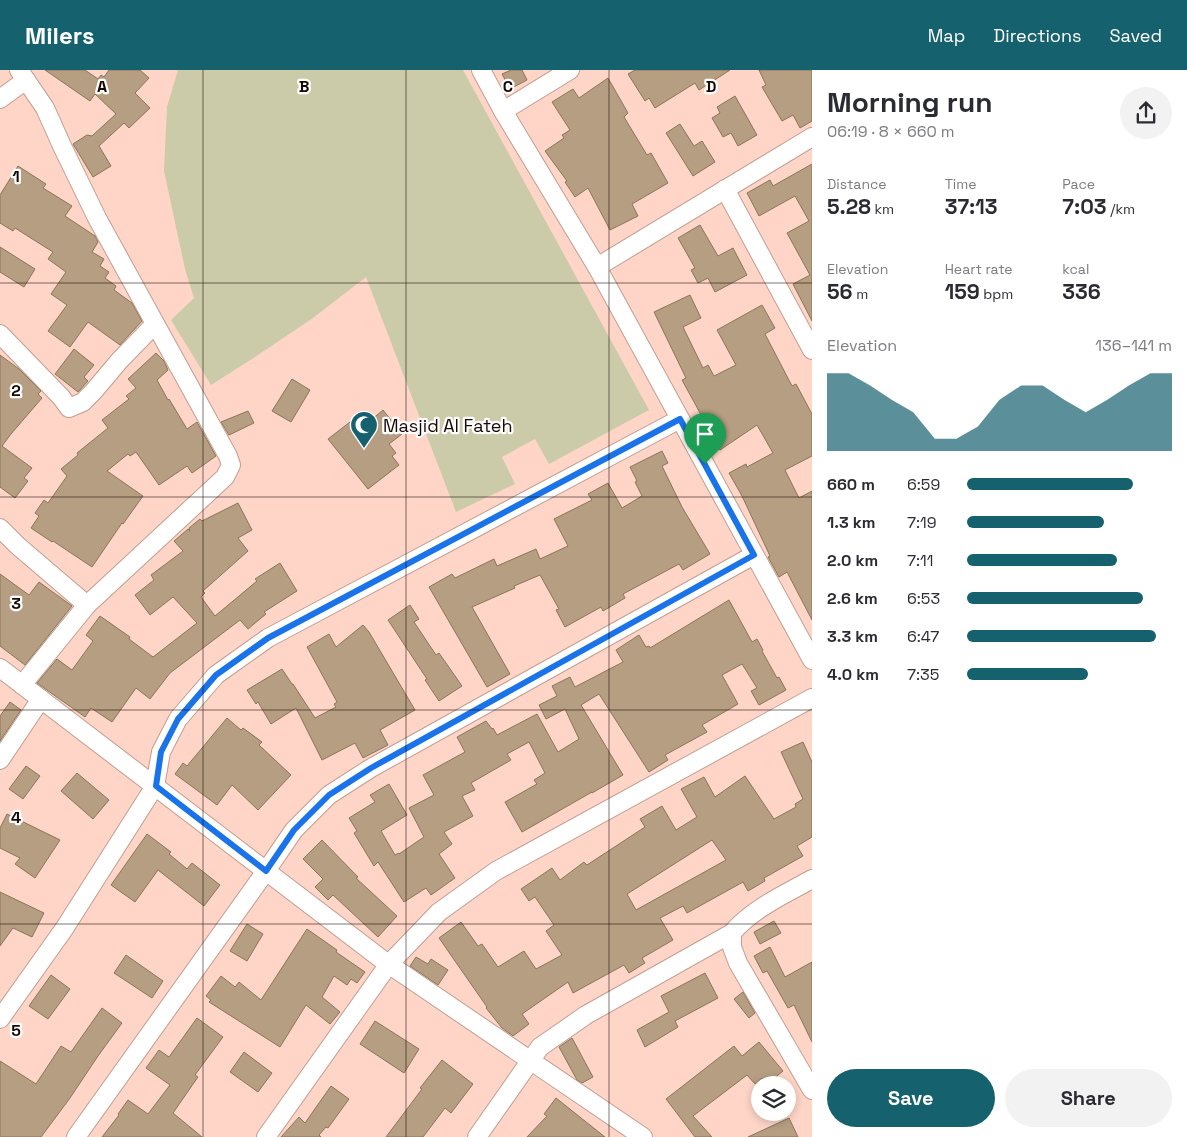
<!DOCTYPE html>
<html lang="en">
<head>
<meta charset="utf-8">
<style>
  body { margin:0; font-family:"Space Grotesk",sans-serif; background:#f2f2f3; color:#2b2b33; height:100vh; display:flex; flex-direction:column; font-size:19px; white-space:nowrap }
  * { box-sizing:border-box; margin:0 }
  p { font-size:16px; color:#7c7c81 }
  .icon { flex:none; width:28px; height:28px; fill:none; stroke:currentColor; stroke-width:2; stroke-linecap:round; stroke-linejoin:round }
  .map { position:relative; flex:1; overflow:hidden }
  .panel { display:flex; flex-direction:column; background:#fff; width:375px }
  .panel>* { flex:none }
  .tools { position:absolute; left:751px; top:1006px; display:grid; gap:10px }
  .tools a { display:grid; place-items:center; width:45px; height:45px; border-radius:50%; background:#fff; box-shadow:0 2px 8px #0003; font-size:25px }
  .pin { position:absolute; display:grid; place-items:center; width:42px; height:42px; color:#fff; margin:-51px -21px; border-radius:50% 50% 50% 0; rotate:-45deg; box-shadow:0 0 5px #0007 }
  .pin .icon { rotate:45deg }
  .round { display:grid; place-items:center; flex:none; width:52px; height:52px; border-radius:26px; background:#f2f2f3 }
  .headline { display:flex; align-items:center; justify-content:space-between; height:85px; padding:0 15px }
  h1 { font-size:28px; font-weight:600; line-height:38px }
  .figures { display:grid; grid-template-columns:repeat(3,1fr); gap:8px; height:85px; padding:5px 15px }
  .figures div { display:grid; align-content:center }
  .figures b { font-size:21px; font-weight:600 }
  .figures small { font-size:14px; font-weight:400 }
  .figures p { font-size:14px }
  .chart { height:140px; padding:10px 15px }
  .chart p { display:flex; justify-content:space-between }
  .chart svg { width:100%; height:90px; margin-top:5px; fill:#16616e; opacity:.7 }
  .action { display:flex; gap:10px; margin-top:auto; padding:10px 15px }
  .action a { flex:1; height:58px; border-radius:30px; background:#16616e; color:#fff; font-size:20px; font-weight:600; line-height:58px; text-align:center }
  .action a+a { background:#f2f2f3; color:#2b2b33 }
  ul { padding:0 15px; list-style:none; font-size:16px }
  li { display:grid; grid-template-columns:80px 60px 1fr; align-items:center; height:38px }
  li i { height:12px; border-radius:6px; background:#16616e }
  header { display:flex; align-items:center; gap:30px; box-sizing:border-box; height:70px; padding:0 25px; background:#16616e; color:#fff }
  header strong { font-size:24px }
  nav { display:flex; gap:28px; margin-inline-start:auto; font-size:18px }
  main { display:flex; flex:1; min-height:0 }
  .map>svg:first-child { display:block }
</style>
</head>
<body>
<header>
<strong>Milers</strong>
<nav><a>Map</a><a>Directions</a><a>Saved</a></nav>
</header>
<main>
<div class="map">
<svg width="812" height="1067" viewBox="0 0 812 1067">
  <rect width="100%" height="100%" fill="#fed5c7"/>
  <path fill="#cbcbaa" d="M178 0H463L649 340 549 394 535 369 502 387 515 414 456 442 366 207 313 248 255 287 211 315 171 250 194 228 185 199 164 101 167 37Z"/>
  <g fill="#b59e82" stroke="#8b7558" fill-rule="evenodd">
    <path d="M45 0H85L98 9 101 5 104 7 109 0H140L149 8 135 23 150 38 129 58 124 53 99 76 111 96 93 107 73 74 87 65 92 66 116 44 95 24 90 31Z"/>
    <path d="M511 0H522L527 10 510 19 502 4Z"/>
    <path d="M635 0H730L699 20 695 13 655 38 649 28 645 31 628 4Z"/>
    <path d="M759 0H812V51L800 58 793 45 782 51 762 17 766 15Z"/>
    <path d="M608 8 628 43 624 47 647 85 651 83 668 113 632 134 638 146 610 160 588 118 575 127 565 112 567 111 545 81 564 68 562 65 570 60 552 32 573 19 579 28Z"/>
    <path d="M735 26 757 65 738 76 731 63 723 67 712 48 720 43 717 37Z"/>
    <path d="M680 54 694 76 702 71 715 92 693 106 666 63Z"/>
    <path d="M812 94V251L793 214 810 205 787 163 809 151 795 126 759 146 747 123 770 110 773 116Z"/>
    <path d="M18 96 46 114 43 118 72 136 65 146 95 166 98 172 92 182 104 189 100 196 109 202 105 208 116 216 114 220 132 233 142 251 120 275 88 252 70 277 48 261 67 235 51 224 66 202 48 189 53 182 15 158 13 161 0 153V125Z"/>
    <path d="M700 155 718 186 733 178 747 205 715 222 708 208 698 213 691 200 695 198 678 168Z"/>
    <path d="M0 177 35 199 24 217 0 202Z"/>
    <path d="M690 225 701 248 683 257 703 298 708 295 714 306 736 295 717 260 762 235 775 258 765 264 792 316 796 314 812 344V386L785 400 799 428 812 421V550L787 502 779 507 768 487 770 486 742 426 729 403 746 394 747 397 773 383 757 355 720 380 703 354 705 352 682 310 686 308 654 242Z"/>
    <path d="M74 279 94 295 84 307 88 311 78 322 55 304Z"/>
    <path d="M156 283 164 291 168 300 157 310 168 330 169 329 187 359 197 352 216 386 192 403 187 396 159 415 136 382 130 386 128 384 107 401 143 426 123 454 122 453 92 497 53 471 52 472 31 458 39 446 35 443 44 430 48 433 67 406 61 399 78 385 77 383 108 358 102 350 129 329 126 326 136 318 128 309Z"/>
    <path d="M0 285 19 299 41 321 38 324 42 328 11 364 2 376 32 398 24 408 28 411 15 428 0 417Z"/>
    <path d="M292 309 310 320 291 352 272 341Z"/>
    <path d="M383 340 402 364 389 374 396 383 392 386 399 395 368 419 328 369 363 342 370 351Z"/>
    <path d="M248 341 254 353 229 365 221 352Z"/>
    <path d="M662 381 668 393 662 396 682 437 710 484 683 500 679 494 623 524 625 528 603 541 601 537 565 557 556 540 559 539 540 505 514 516 515 518 472 537 510 604 487 617 429 517 452 504 455 508 494 489 497 496 536 479 540 489 568 476 554 449 592 430 588 424 608 413 622 438 642 426 635 412 637 411 630 397Z"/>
    <path d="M238 433 252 460 238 468 248 481 203 521 205 523 201 527 215 546 257 511 255 509 280 493 297 521 264 542 266 544 248 559 240 550 170 603 150 629 136 618 112 652 91 638 85 647 37 613 57 589 72 600 93 571 86 565 100 546 130 567 129 569 153 587 197 553 173 527 150 545 135 525 154 510 151 505 183 481 174 471 188 459 190 461 189 458 200 449 202 451Z"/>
    <path d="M0 504 29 525 39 512 72 536 25 595 0 576Z"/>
    <path d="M729 530 752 572 757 569 763 580 762 581 777 608 779 607 786 620 759 635 751 621 757 618 742 594 722 605 738 634 702 655 707 662 665 685 668 690 649 702 599 624 581 635 623 705 592 723V722L522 762 505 732 537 714 534 710 545 703 529 672 507 684 511 690 471 713 475 720 462 726 473 746 444 762 452 774 439 784 455 808 431 825 426 818 404 832 378 792 374 796 354 763 357 761 349 748 375 732 370 725 389 714 407 745 381 761 395 785 399 783V784L424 767 409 738 434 725 423 705 465 682 457 667 486 651 492 659 493 658 497 665 537 644 558 682 579 669 565 639 546 649 539 635 557 626 552 616 570 607 575 617 623 592 616 580 639 565 646 577 649 576 650 578Z"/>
    <path d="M410 535 419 549 414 552 436 585 439 583 462 616 439 631 425 610 427 609 388 550Z"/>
    <path d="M363 555 369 562 415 640 380 660 388 675 363 688 355 673 322 690 296 638 271 654 258 632 256 634 247 620 282 599 292 614H293L315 648 336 637 334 634 337 632 307 577 329 564 336 577Z"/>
    <path d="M10 632 21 640 0 671V646Z"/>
    <path d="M227 648 241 660 243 658 262 672 259 675 291 705 258 740 232 715 217 735 175 704 183 693 187 696Z"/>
    <path d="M803 672 812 692V767L797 776 803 786 764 808 765 811 748 821 743 812 687 843 683 836 660 848 673 870 642 888 645 893 629 903 624 895 573 923 568 912 522 944 529 954 513 966 502 958 486 938 487 937 439 868 461 852 478 876 482 874 498 897 524 881 536 899 562 885 546 861 554 855 535 827 529 831 521 819 552 798 560 810 584 792 587 795 645 757 640 749 662 736 676 760 697 747 681 719 704 707 715 727 745 706 774 749 796 737 795 734 803 729 781 682ZM712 770 726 790 636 840 627 824Z"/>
    <path d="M26 696 40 706 23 729 9 719Z"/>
    <path d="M77 703 109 730 93 749 61 721Z"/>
    <path d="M7 744 54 767 60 770 35 808 15 794 20 788 0 778V758Z"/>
    <path d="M147 764 171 782 169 784 187 799 192 793 220 815 204 836 158 800 135 832 111 815Z"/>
    <path d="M322 770 358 807 356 808 397 846 378 867 333 825 328 830 315 817 323 809 303 789Z"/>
    <path d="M0 822 44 843 32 867 13 858 0 876Z"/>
    <path d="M774 851 781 863 760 874 754 862Z"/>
    <path d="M247 854 263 864 247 891 230 881Z"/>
    <path d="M307 859 337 880 336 882 365 902 357 913 351 909 347 915 334 906 322 927 340 942 330 954 306 935 280 977 209 932 211 930 206 926 221 906 235 917 239 912 261 930Z"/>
    <path d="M770 877 785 907 812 892V972L794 935 788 938 767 901 763 903 754 886Z"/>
    <path d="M126 885 163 911 152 928 114 903Z"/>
    <path d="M416 887 428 894 431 889 448 900 438 915 410 896Z"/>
    <path d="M705 903 718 928 675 951 678 957 645 977 637 960 669 942 661 926Z"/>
    <path d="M51 905 70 919 48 949 29 936Z"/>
    <path d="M743 922 755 943 749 948 734 929Z"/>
    <path d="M102 938 122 953 98 986 70 1028 41 1067H0V991L36 1014 61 976 71 982Z"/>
    <path d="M197 948 223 967 195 1005 198 1007 173 1043 202 1067H102L119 1045 118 1044 128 1030 148 1044 170 1015 146 998 159 980 169 987Z"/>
    <path d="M375 951 419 979 404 1003 360 974Z"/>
    <path d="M572 968 593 1007 582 1013 577 1010 559 977Z"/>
    <path d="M759 972 783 1001 767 1014 762 1008 755 1014 747 1005 693 1046 712 1067H695L666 1029 734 976 742 986Z"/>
    <path d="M244 982 272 1003 258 1022 230 1002Z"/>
    <path d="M442 990 473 1014 451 1043 445 1038 423 1067H386L422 1019 420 1018Z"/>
    <path d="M331 1016 349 1029 328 1058 326 1057 319 1065 321 1067H281L299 1047 305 1053Z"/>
    <path d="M556 1028 605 1067H527L547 1046 544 1044Z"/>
    <path d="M789 1048 798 1067H748Z"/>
  </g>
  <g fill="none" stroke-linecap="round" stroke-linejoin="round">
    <defs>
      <g id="street">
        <path d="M19 0 45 38 62 76 97 148 228 386 231 395 225 407 87 535 22 615"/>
        <path d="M481 0 503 41"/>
        <path d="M570 0 503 41 597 197 812 590"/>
        <path d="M0 29 26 10"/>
        <path d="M725 119 812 280"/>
        <path d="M597 197 812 67"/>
        <path d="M0 264 61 327 69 338 83 332 93 322 120 290 155 254"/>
        <path d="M0 458 18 476 87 535"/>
        <path d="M0 598 384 891 643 1067"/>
        <path d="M0 690 41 629"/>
        <path d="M812 809C785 824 752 839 732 863V877L738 893 812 1020"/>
        <path d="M0 949 64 859 155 716 161 682 178 649 216 605 268 568 680 349"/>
        <path d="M76 1067 266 801 294 760 329 725 371 698 754 485"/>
        <path d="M266 1067 389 894 439 842 496 801 812 628"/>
        <path d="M477 1067 540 977 586 945 732 863"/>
      </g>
    </defs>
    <use href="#street" stroke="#c39d90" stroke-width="20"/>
    <use href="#street" stroke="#fff" stroke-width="18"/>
  </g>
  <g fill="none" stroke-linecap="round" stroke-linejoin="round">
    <defs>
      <path id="route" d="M680 349 754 485 371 698 329 725 294 760 266 801 156 716 161 682 178 649 216 605 268 568Z"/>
    </defs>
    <use href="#route" stroke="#fff" stroke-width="10"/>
    <use href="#route" stroke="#1a73e8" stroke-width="6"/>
  </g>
  <path fill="none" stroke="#170a06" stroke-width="1" stroke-opacity="0.55" d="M203 0V1067M406 0V1067M609 0V1067M0 213H812M0 427H812M0 640H812M0 854H812"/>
  <defs>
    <symbol id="mosque-pin" viewBox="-11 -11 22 30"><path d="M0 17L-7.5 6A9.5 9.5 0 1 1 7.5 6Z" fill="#16616e" stroke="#fff"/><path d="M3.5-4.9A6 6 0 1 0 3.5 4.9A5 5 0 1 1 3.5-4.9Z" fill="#fff"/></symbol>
  </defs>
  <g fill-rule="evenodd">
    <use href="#mosque-pin" x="348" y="339" width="32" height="43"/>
  </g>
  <g text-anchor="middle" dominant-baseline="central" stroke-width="4.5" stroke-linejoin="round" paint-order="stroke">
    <g font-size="18" fill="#170a06" stroke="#fff" text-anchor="start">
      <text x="383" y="355">Masjid Al Fateh</text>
    </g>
  </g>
  <g font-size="16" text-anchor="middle" font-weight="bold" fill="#170a06" stroke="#fff" stroke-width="4.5" stroke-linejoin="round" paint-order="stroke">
    <text x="102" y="22">A</text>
    <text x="304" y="22">B</text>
    <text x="508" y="22">C</text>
    <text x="711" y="22">D</text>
    <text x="16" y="112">1</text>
    <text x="16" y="326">2</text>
    <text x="16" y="539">3</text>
    <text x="16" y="753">4</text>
    <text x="16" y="966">5</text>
  </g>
</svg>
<div class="tools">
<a><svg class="icon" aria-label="layers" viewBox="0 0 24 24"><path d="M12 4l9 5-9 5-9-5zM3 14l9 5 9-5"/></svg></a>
</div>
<div class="pin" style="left:705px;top:394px;background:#1e9e55"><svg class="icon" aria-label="arrive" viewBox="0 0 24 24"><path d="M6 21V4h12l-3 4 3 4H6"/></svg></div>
</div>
<section class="panel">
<div class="headline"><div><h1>Morning run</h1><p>06:19 · 8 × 660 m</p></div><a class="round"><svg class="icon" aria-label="share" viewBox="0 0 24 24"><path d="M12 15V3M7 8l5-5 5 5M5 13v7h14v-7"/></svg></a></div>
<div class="figures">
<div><p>Distance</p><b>5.28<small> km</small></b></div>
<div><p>Time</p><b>37:13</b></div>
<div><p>Pace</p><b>7:03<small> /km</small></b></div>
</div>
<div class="figures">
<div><p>Elevation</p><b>56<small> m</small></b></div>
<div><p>Heart rate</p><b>159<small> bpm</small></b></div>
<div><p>kcal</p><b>336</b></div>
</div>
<div class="chart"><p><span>Elevation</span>136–141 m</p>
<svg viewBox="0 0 160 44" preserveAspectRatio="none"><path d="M0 44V6L10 6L20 12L30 19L40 25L50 38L60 38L70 32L80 19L90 12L100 12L110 19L120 25L130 19L140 12L150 6L160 6V44z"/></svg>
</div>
<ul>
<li><b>660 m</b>6:59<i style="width:81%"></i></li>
<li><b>1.3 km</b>7:19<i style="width:67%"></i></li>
<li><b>2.0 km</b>7:11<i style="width:73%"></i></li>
<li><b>2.6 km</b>6:53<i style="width:86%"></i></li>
<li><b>3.3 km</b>6:47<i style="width:92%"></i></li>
<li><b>4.0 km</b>7:35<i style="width:59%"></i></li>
</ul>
<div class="action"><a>Save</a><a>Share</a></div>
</section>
</main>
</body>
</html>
